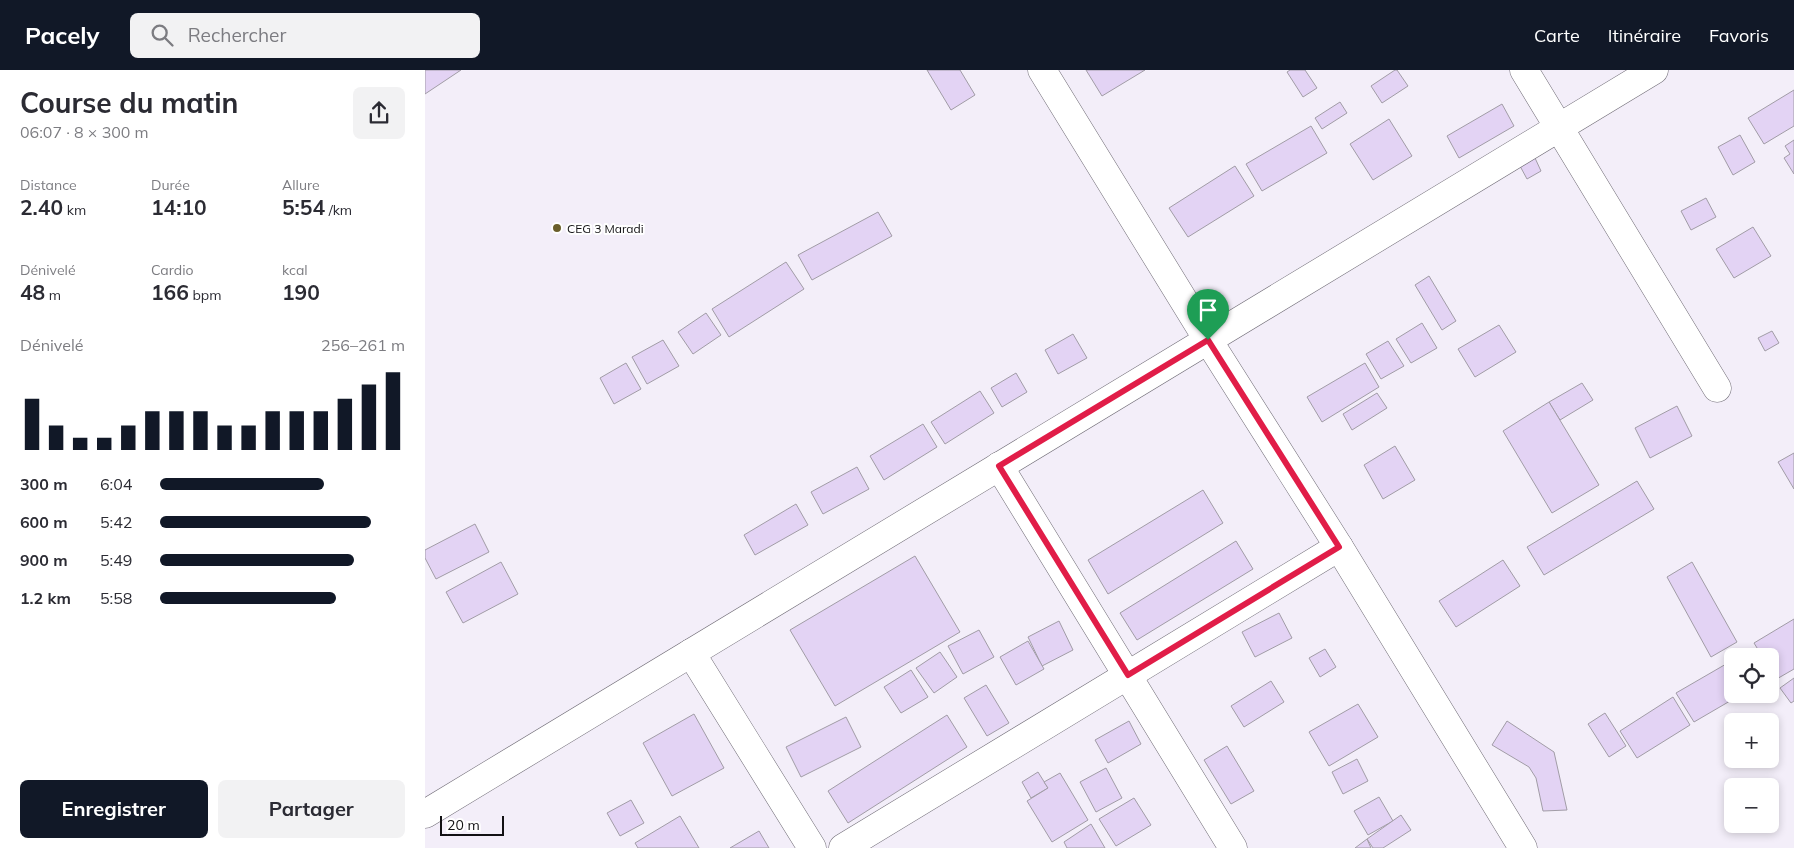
<!DOCTYPE html>
<html lang="fr">
<head>
<meta charset="utf-8">
<style>
  body { margin:0; font-family:Mulish,sans-serif; background:#f2f2f3; color:#2b2b33; height:100vh; display:flex; flex-direction:column; font-size:19px; white-space:nowrap }
  * { box-sizing:border-box; margin:0 }
  p { font-size:16px; color:#7c7c81 }
  .icon { flex:none; width:28px; height:28px; fill:none; stroke:currentColor; stroke-width:2; stroke-linecap:round; stroke-linejoin:round }
  .map { position:relative; flex:1; overflow:hidden }
  .sheet { display:flex; flex-direction:column; background:#fff; width:425px }
  .sheet>* { flex:none }
  .tools { position:absolute; left:1299px; top:578px; display:grid; gap:10px }
  .tools a { display:grid; place-items:center; width:55px; height:55px; border-radius:8px; background:#fff; box-shadow:0 2px 8px #0003; font-size:25px }
  .scale { position:absolute; left:15px; bottom:12px; width:64px; box-sizing:border-box; padding-left:5px; border:2px solid #121114; border-top:0; font-size:14px; line-height:18px; white-space:nowrap; color:#121114; -webkit-text-stroke:4px #fff; paint-order:stroke }
  .pin { position:absolute; display:grid; place-items:center; width:42px; height:42px; color:#fff; margin:-51px -21px; border-radius:50% 50% 50% 0; rotate:-45deg; box-shadow:0 0 5px #0007 }
  .pin .icon { rotate:45deg }
  .round { display:grid; place-items:center; flex:none; width:52px; height:52px; border-radius:8px; background:#f2f2f3 }
  .headline { display:flex; align-items:center; justify-content:space-between; height:85px; padding:0 20px }
  h1 { font-size:28px; font-weight:700; line-height:38px }
  .figures { display:grid; grid-template-columns:repeat(3,1fr); gap:8px; height:85px; padding:5px 20px }
  .figures div { display:grid; align-content:center }
  .figures b { font-size:21px; font-weight:700 }
  .figures small { font-size:14px; font-weight:400 }
  .figures p { font-size:14px }
  .chart { height:140px; padding:10px 20px }
  .chart p { display:flex; justify-content:space-between }
  .chart svg { width:100%; height:90px; margin-top:5px; stroke:#111827; stroke-width:6 }
  .button { display:flex; gap:10px; margin-top:auto; padding:10px 20px }
  .button a { flex:1; height:58px; border-radius:8px; background:#111827; color:#fff; font-size:20px; font-weight:700; line-height:58px; text-align:center }
  .button a+a { background:#f2f2f3; color:#2b2b33 }
  ul { padding:0 20px; list-style:none; font-size:16px }
  li { display:grid; grid-template-columns:80px 60px 1fr; align-items:center; height:38px }
  li i { height:12px; border-radius:6px; background:#111827 }
  header { display:flex; align-items:center; gap:30px; box-sizing:border-box; height:70px; padding:0 25px; background:#111827; color:#fff }
  header strong { font-size:24px }
  nav { display:flex; gap:28px; margin-inline-start:auto; font-size:18px }
  .search { width:350px; height:45px; background:#f2f2f3; display:flex; align-items:center; gap:12px; box-sizing:border-box; padding:0 18px; border-radius:8px; color:#7c7c81; font-size:19px }
  main { display:flex; flex:1; min-height:0 }
  .map>svg:first-child { display:block }
</style>
</head>
<body>
<header>
<strong>Pacely</strong>
<div class="search"><svg class="icon" aria-label="search" viewBox="0 0 24 24"><circle cx="10" cy="10" r="6"/><path d="M15 15l6 6"/></svg>Rechercher</div>
<nav><a>Carte</a><a>Itinéraire</a><a>Favoris</a></nav>
</header>
<main>
<section class="sheet">
<div class="headline"><div><h1>Course du matin</h1><p>06:07 · 8 × 300 m</p></div><a class="round"><svg class="icon" aria-label="share" viewBox="0 0 24 24"><path d="M12 15V3M7 8l5-5 5 5M5 13v7h14v-7"/></svg></a></div>
<div class="figures">
<div><p>Distance</p><b>2.40<small> km</small></b></div>
<div><p>Durée</p><b>14:10</b></div>
<div><p>Allure</p><b>5:54<small> /km</small></b></div>
</div>
<div class="figures">
<div><p>Dénivelé</p><b>48<small> m</small></b></div>
<div><p>Cardio</p><b>166<small> bpm</small></b></div>
<div><p>kcal</p><b>190</b></div>
</div>
<div class="chart"><p><span>Dénivelé</span>256–261 m</p>
<svg viewBox="0 0 160 44" preserveAspectRatio="none"><path d="M5 44V19M15 44V32M25 44V38M35 44V38M45 44V32M55 44V25M65 44V25M75 44V25M85 44V32M95 44V32M105 44V25M115 44V25M125 44V25M135 44V19M145 44V12M155 44V6"/></svg>
</div>
<ul>
<li><b>300 m</b>6:04<i style="width:67%"></i></li>
<li><b>600 m</b>5:42<i style="width:86%"></i></li>
<li><b>900 m</b>5:49<i style="width:79%"></i></li>
<li><b>1.2 km</b>5:58<i style="width:72%"></i></li>
</ul>
<div class="button"><a>Enregistrer</a><a>Partager</a></div>
</section>
<div class="map">
<svg width="1369" height="778" viewBox="0 0 1369 778">
  <rect width="100%" height="100%" fill="#f3eef9"/>
  <g fill="#e3d3f4" stroke="#a19ca6">
    <path d="M0 0H36L0 24Z"/>
    <path d="M502 0H535L550 25 526 40Z"/>
    <path d="M661 0H720L677 26Z"/>
    <path d="M865 0H880L892 18 878 27 862 2Z"/>
    <path d="M970 0H972L983 16 957 33 946 16Z"/>
    <path d="M1369 20V56L1339 74 1323 48Z"/>
    <path d="M915 32 922 43 897 59 890 48Z"/>
    <path d="M1077 34 1089 56 1034 88 1022 66Z"/>
    <path d="M964 49 987 86 948 110 925 74Z"/>
    <path d="M886 56 902 83 837 121 821 94Z"/>
    <path d="M1315 65 1330 92 1308 105 1293 77Z"/>
    <path d="M1369 70V104L1359 88 1365 84 1360 76Z"/>
    <path d="M1110 88 1116 101 1102 109 1095 96Z"/>
    <path d="M810 96 829 126 763 167 744 138Z"/>
    <path d="M1281 128 1291 147 1266 160 1256 141Z"/>
    <path d="M453 142 467 166 387 210 373 185Z"/>
    <path d="M1328 157 1346 186 1309 208 1291 179Z"/>
    <path d="M361 192 379 219 304 267 287 239Z"/>
    <path d="M1004 206 1031 251 1017 260 990 215Z"/>
    <path d="M281 243 296 265 268 284 253 262Z"/>
    <path d="M997 253 1012 278 986 293 971 269Z"/>
    <path d="M1074 255 1091 282 1050 307 1033 279Z"/>
    <path d="M1347 261 1354 273 1340 281 1333 268Z"/>
    <path d="M648 264 662 288 633 304 620 280Z"/>
    <path d="M238 270 254 296 222 314 207 287Z"/>
    <path d="M963 271 979 296 956 309 941 284Z"/>
    <path d="M201 293 216 319 189 334 175 308Z"/>
    <path d="M940 293 954 317 897 352 882 327Z"/>
    <path d="M591 303 602 322 577 337 566 318Z"/>
    <path d="M1157 313 1168 330 1135 350 1124 332Z"/>
    <path d="M555 321 569 343 520 374 506 352Z"/>
    <path d="M952 323 962 338 927 360 918 344Z"/>
    <path d="M1124 332 1174 415 1127 443 1078 361Z"/>
    <path d="M1252 336 1267 366 1225 388 1210 358Z"/>
    <path d="M498 354 512 377 459 410 445 386Z"/>
    <path d="M970 376 990 410 958 429 939 395Z"/>
    <path d="M1369 383V419L1353 392Z"/>
    <path d="M432 397 444 419 398 444 386 422Z"/>
    <path d="M1212 411 1229 439 1119 505 1102 477Z"/>
    <path d="M778 420 798 453 683 524 663 490Z"/>
    <path d="M371 434 383 455 330 485 319 465Z"/>
    <path d="M50 454 64 482 11 509 0 488V480Z"/>
    <path d="M811 471 828 499 712 570 695 543Z"/>
    <path d="M490 486 535 562 410 636 365 560Z"/>
    <path d="M1078 490 1095 516 1031 557 1014 531Z"/>
    <path d="M76 492 93 524 38 553 21 522Z"/>
    <path d="M1267 492 1312 572 1286 587 1242 507Z"/>
    <path d="M854 543 867 568 830 587 817 562Z"/>
    <path d="M1369 549V599L1350 610 1345 600V586H1337L1329 573Z"/>
    <path d="M634 551 648 580 617 596 603 567Z"/>
    <path d="M554 560 569 587 538 604 523 576Z"/>
    <path d="M603 571 619 599 591 615 575 587Z"/>
    <path d="M900 579 911 597 895 607 884 588Z"/>
    <path d="M515 582 532 607 509 623 491 598Z"/>
    <path d="M1308 590V624H1317L1269 652 1251 623Z"/>
    <path d="M486 600 503 627 476 643 459 617Z"/>
    <path d="M1369 608V631L1366 633 1355 618Z"/>
    <path d="M846 611 859 632 819 657 806 636Z"/>
    <path d="M561 615 584 653 562 666 539 628Z"/>
    <path d="M1248 627 1265 655 1212 688 1195 661Z"/>
    <path d="M933 634 953 667 904 696 884 662Z"/>
    <path d="M1180 643 1201 676 1184 687 1163 654Z"/>
    <path d="M269 644 299 698 247 726 218 673Z"/>
    <path d="M522 645 542 677 423 753 403 721Z"/>
    <path d="M421 647 436 677 376 707 361 677Z"/>
    <path d="M704 651 716 674 683 693 670 670Z"/>
    <path d="M1082 651 1129 682 1142 740 1118 741 1111 708 1104 697 1067 675Z"/>
    <path d="M802 676 829 721 806 734 779 690Z"/>
    <path d="M932 689 943 711 918 724 907 702Z"/>
    <path d="M681 698 697 728 671 742 655 712Z"/>
    <path d="M613 702 623 718 606 728 597 712Z"/>
    <path d="M635 703 663 750 627 772 602 731 623 718 619 712Z"/>
    <path d="M954 727 968 751 943 765 929 741Z"/>
    <path d="M709 728 726 755 691 776 674 749Z"/>
    <path d="M206 730 219 753 195 766 182 743Z"/>
    <path d="M976 745 986 760 958 778H948L942 769Z"/>
    <path d="M255 746 274 778H213L210 773Z"/>
    <path d="M666 754 680 778H642L639 772Z"/>
    <path d="M334 761 344 778H305Z"/>
    <path d="M942 769 946 778H930Z"/>
  </g>
  <g fill="none" stroke-linecap="round" stroke-linejoin="round">
    <defs>
      <g id="minor">
        <path d="M617 0 783 270 914 477 1098 778"/>
        <path d="M1099 0 1292 318"/>
        <path d="M574 396 808 778"/>
        <path d="M266 583 387 778"/>
        <path d="M0 744 1229 0"/>
        <path d="M418 778 914 477"/>
      </g>
    </defs>
    <use href="#minor" stroke="#716d77" stroke-width="29"/>
    <use href="#minor" stroke="#fff" stroke-width="28"/>
  </g>
  <g fill="none" stroke-linecap="round" stroke-linejoin="round">
    <defs>
      <path id="route" d="M783 270 914 477 703 605 574 396Z"/>
    </defs>
    <use href="#route" stroke="#fff" stroke-width="10"/>
    <use href="#route" stroke="#e11d48" stroke-width="6"/>
  </g>
  <circle fill="#6a5e2b" stroke="#fff" stroke-width="2" cx="132" cy="158" r="5"/>
  <g text-anchor="middle" dominant-baseline="central" stroke-width="4" stroke-linejoin="round" paint-order="stroke">
    <g font-size="12" fill="#121114" stroke="#fff" text-anchor="start">
      <text x="142" y="158">CEG 3 Maradi</text>
    </g>
  </g>
</svg>
<div class="tools">
<a><svg class="icon" aria-label="locate" viewBox="0 0 24 24"><circle cx="12" cy="12" r="6"/><path d="M12 2v4M12 18v4M2 12h4M18 12h4"/></svg></a>
<a>+</a>
<a>−</a>
</div>
<div class="scale">20 m</div>
<div class="pin" style="left:783px;top:270px;background:#1e9e55"><svg class="icon" aria-label="arrive" viewBox="0 0 24 24"><path d="M6 21V4h12l-3 4 3 4H6"/></svg></div>
</div>
</main>
</body>
</html>
